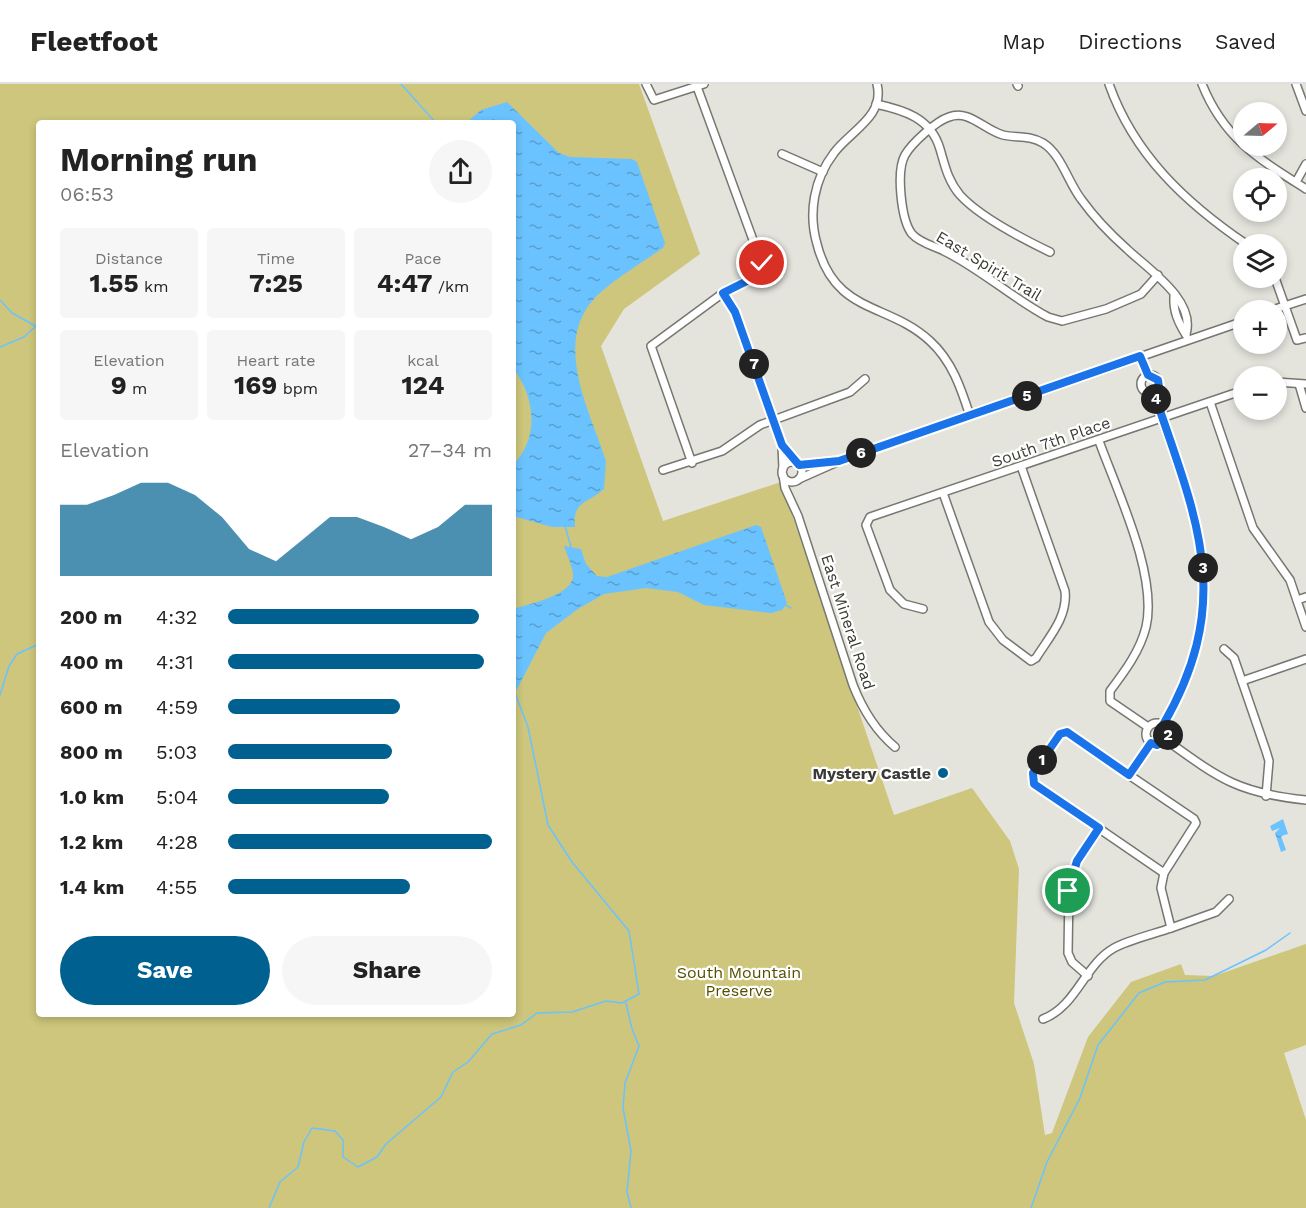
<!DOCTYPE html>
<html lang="en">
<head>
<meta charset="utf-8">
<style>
  body { margin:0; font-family:"Work Sans",sans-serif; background:#f6f6f6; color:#222; height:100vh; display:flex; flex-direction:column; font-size:22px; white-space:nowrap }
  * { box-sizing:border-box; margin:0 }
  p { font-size:20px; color:#767676 }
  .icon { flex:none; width:33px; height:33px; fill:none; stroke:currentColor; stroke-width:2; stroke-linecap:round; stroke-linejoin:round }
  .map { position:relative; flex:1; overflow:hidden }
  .drawer { position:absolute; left:36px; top:36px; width:480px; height:897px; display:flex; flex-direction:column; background:#fff; border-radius:6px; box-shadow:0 3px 9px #0003 }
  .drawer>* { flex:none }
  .needle { width:39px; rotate:71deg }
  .buttons { position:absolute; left:1233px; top:18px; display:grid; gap:12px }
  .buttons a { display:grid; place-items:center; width:54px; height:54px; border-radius:50%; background:#fff; box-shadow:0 3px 9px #0003; font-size:30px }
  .pin { position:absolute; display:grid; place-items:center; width:51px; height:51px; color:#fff; margin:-26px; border:3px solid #fff; border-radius:50%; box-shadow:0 2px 6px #0007 }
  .km { position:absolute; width:30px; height:30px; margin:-15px; border-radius:50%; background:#222; color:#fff; font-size:16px; line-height:30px; text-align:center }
  .round { display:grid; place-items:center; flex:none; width:63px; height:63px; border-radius:32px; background:#f6f6f6 }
  .headline { display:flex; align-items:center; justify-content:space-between; height:102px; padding:0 24px }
  h1 { font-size:33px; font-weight:700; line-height:45px }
  .metrics { display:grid; grid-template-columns:repeat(3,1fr); gap:9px; height:102px; padding:6px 24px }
  .metrics div { display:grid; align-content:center; border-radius:6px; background:#f6f6f6; text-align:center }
  .metrics b { font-size:26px; font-weight:700 }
  .metrics small { font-size:16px; font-weight:400 }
  .metrics p { font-size:16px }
  .chart { height:168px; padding:12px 24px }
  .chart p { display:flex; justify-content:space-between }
  .chart svg { width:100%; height:108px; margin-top:6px; fill:#006191; opacity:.7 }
  .cta { display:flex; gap:12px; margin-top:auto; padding:12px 24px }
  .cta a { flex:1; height:69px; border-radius:36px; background:#006191; color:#fff; font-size:24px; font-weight:700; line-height:69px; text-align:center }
  .cta a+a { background:#f6f6f6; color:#222 }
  ul { padding:0 24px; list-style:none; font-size:20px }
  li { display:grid; grid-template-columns:96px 72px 1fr; align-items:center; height:45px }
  li i { height:15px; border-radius:8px; background:#006191 }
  header { display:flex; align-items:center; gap:36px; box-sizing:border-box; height:84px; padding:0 30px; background:#fff; border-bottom:2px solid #e0e0e0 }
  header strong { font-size:28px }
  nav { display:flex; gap:33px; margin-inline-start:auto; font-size:21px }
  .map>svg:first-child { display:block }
</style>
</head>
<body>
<header>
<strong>Fleetfoot</strong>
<nav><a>Map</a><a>Directions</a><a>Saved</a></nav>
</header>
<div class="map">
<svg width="1306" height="1124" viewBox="0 0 1306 1124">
  <defs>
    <pattern id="water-ripples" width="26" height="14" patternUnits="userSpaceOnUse" patternTransform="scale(1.5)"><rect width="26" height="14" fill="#6ac3fe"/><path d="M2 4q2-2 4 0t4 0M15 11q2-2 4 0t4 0" fill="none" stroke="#589fcf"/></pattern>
  </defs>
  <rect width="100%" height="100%" fill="#e4e4dd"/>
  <path fill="#cdc67c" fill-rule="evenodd" d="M0 0H639L700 170 624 225 601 262 663 437 781 398 894 731 972 704 1010 757 1019 785 1014 919 1034 980 1045 1051 1052 1049 1088 953 1131 898 1181 880 1185 891 1214 892 1306 860V961L1284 969 1306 1036V1124H0ZM39 39H513V930H39Z"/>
  <g fill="url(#water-ripples)">
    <path d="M507 18 559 69 570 73 632 75 637 78 665 159 663 164C643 178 608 199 593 216 553 261 591 329 606 377L604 405C587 420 572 417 575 443H552L513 432V381C540 354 535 312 513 284V39H466L481 26Z"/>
    <path d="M756 441 761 443 787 519 782 526 771 529 704 521 678 508 646 504 604 510 578 525 546 549 513 613V578L516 574 513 566V525C529 520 575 511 573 490 572 481 567 471 564 462L581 465 586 480 597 492 607 493Z"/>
    <path d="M1283 735 1288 750 1281 752 1286 766 1281 768 1275 749 1280 744 1272 747 1270 742Z"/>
  </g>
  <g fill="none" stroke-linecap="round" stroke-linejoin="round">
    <g stroke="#6ac3fe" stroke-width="1.5">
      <path d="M401 0 436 39"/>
      <path d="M0 216 12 229 39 244"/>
      <path d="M0 263 24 253 35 243"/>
      <path d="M565 442 571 463"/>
      <path d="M785 521 791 524"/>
      <path d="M0 611 9 582 17 570 39 560"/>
      <path d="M626 919 632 945 639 962 625 999 623 1024 631 1067 627 1108 631 1124"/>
      <path d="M269 1124 280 1098 298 1083 304 1058 312 1044 335 1047 343 1056V1073L358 1083 377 1073 386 1060 441 1013 453 988 468 978 492 950 521 941 537 929 572 928 606 917 622 919 639 910 629 847 572 778 548 741 528 643 515 609"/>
      <path d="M1031 1124 1047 1078 1080 1014 1098 961 1139 909 1165 898 1205 896 1266 866 1290 849"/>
    </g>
    <defs>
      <g id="minor">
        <path d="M646 0 654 16 704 0"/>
        <path d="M877 0C885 33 850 47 834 69 814 95 808 129 817 160 835 231 888 218 930 257 952 277 961 304 970 332"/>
        <path d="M1017 0 1018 2"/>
        <path d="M1109 0C1134 71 1186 119 1246 160"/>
        <path d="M1202 0C1224 55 1259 75 1306 105"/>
        <path d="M1296 0 1306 27"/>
        <path d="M876 20C904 26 931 34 940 65 945 82 948 97 960 111 980 133 1023 155 1050 168"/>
        <path d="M782 70 823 88"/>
        <path d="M1296 98 1306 80"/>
        <path d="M1158 191 1141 210 1106 225 1062 237 1048 233C1012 214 981 185 944 167 934 162 920 159 912 150 901 136 896 87 905 71 912 59 936 37 949 33 969 25 984 46 1003 51 1016 54 1030 51 1043 59 1061 70 1068 98 1081 115 1094 133 1110 150 1127 165 1148 185 1196 216 1186 250"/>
        <path d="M1275 194 1297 256 1306 254"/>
        <path d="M723 209 735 228 782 361 783 385"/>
        <path d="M1174 212C1173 227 1178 238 1186 251"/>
        <path d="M1272 226 1306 215"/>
        <path d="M1140 272 1148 291"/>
        <circle cx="1150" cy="300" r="9"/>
        <path d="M1276 298 1306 300"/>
        <path d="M1299 300 1306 324"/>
        <path d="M1153 309C1196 434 1236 515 1163 641"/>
        <path d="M1210 318 1253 444 1290 496 1306 543"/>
        <path d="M1099 357C1117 407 1158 491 1146 543 1140 567 1125 587 1110 607V617L1148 643"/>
        <path d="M782 361 797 379"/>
        <circle cx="792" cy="388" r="10"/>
        <path d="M692 379 651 262 723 209 764 186 696 0"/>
        <path d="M799 381 830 378"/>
        <path d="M663 386 722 367 760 341 850 308 865 295"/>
        <path d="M783 391 785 404 798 432 853 601C862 624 876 647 895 663"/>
        <path d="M799 395 844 375 1244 237"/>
        <path d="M943 409 989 538 1003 556 1031 577 1036 574C1049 553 1068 533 1065 507L1021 382"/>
        <path d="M1297 516 1306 513"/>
        <path d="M923 525 904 520 890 506 866 441 870 433 1244 306"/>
        <path d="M1224 565 1234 574 1266 667 1269 677 1266 712"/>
        <path d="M1242 597 1306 575"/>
        <circle cx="1157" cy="650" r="11"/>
        <path d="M1166 656C1220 695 1238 709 1306 716"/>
        <path d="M1129 691 1194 735 1196 739 1164 789"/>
        <path d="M1171 844 1216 828 1229 815"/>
        <path d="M1088 892 1072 878 1068 869 1069 807 1077 777 1099 744"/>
        <path d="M1043 935C1077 922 1084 881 1114 864 1128 856 1154 850 1171 844L1161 804 1164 789 1034 700 1033 689 1060 650 1067 648 1129 691 1151 659"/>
      </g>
    </defs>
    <use href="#minor" stroke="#777771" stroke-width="10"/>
    <use href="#minor" stroke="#fff" stroke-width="7"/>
  </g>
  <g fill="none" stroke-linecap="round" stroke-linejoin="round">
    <defs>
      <path id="route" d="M762 179 764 186 761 190 723 209 735 228 782 361 799 381 839 377 1140 272 1148 291 1158 296 1159 303 1154 309C1196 434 1236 515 1163 641L1168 649 1166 656 1157 661 1151 659 1129 691 1067 648 1060 650 1033 689 1034 700 1099 744 1077 777 1068 807"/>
    </defs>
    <use href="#route" stroke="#fff" stroke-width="12"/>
    <use href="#route" stroke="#1a73e8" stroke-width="8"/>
  </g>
  <circle fill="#006191" stroke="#fffffe" stroke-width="2" cx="943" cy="689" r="6"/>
  <g text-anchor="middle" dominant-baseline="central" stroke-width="4.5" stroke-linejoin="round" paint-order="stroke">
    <g font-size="16" fill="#3a3a38" stroke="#fffffe">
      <text transform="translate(989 182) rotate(31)">East Spirit Trail</text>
      <text transform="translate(1051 358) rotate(-19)">South 7th Place</text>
      <text transform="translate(848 538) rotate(72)">East Mineral Road</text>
    </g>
    <g font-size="16" font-weight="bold" fill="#3a3a38" stroke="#fffffe" text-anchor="end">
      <text x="931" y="689">Mystery Castle</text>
    </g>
    <g font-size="16" fill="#564f00" stroke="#fffffe">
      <text x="739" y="888">South Mountain<tspan x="739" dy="18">Preserve</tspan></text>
    </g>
  </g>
</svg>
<div class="buttons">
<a><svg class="needle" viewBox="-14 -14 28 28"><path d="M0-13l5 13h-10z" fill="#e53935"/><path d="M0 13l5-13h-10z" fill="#767676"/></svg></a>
<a><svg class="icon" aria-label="locate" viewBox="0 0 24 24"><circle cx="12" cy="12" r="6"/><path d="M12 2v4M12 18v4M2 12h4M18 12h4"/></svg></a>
<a><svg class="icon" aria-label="layers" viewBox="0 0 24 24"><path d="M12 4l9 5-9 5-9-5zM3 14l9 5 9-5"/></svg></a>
<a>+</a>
<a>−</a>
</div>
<div class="pin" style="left:1068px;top:807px;background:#1e9e55"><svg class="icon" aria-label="arrive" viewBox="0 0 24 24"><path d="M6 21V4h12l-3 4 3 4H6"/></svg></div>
<div class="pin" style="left:762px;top:179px;background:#d93025"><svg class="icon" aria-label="check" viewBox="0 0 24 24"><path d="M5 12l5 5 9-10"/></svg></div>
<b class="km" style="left:1042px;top:676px">1</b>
<b class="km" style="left:1168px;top:651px">2</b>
<b class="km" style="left:1203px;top:484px">3</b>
<b class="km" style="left:1156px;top:315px">4</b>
<b class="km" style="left:1027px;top:312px">5</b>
<b class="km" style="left:861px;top:369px">6</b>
<b class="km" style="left:754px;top:280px">7</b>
<section class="drawer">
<div class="headline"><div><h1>Morning run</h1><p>06:53</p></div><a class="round"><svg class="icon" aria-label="share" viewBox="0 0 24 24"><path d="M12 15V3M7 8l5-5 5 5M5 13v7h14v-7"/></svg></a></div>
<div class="metrics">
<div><p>Distance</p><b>1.55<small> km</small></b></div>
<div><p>Time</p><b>7:25</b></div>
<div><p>Pace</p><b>4:47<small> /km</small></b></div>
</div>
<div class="metrics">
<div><p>Elevation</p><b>9<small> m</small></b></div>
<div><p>Heart rate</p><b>169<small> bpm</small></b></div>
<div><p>kcal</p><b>124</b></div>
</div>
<div class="chart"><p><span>Elevation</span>27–34 m</p>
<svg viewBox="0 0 160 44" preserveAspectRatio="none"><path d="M0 44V15L10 15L20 11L30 6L40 6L50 11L60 20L70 33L80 38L90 29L100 20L110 20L120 24L130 29L140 24L150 15L160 15V44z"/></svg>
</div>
<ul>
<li><b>200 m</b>4:32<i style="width:95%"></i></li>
<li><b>400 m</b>4:31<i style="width:97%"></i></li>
<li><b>600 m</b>4:59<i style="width:65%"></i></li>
<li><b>800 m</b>5:03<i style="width:62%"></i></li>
<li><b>1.0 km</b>5:04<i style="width:61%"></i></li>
<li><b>1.2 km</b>4:28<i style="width:100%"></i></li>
<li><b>1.4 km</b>4:55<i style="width:69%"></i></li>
</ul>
<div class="cta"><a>Save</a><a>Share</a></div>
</section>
</div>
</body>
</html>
